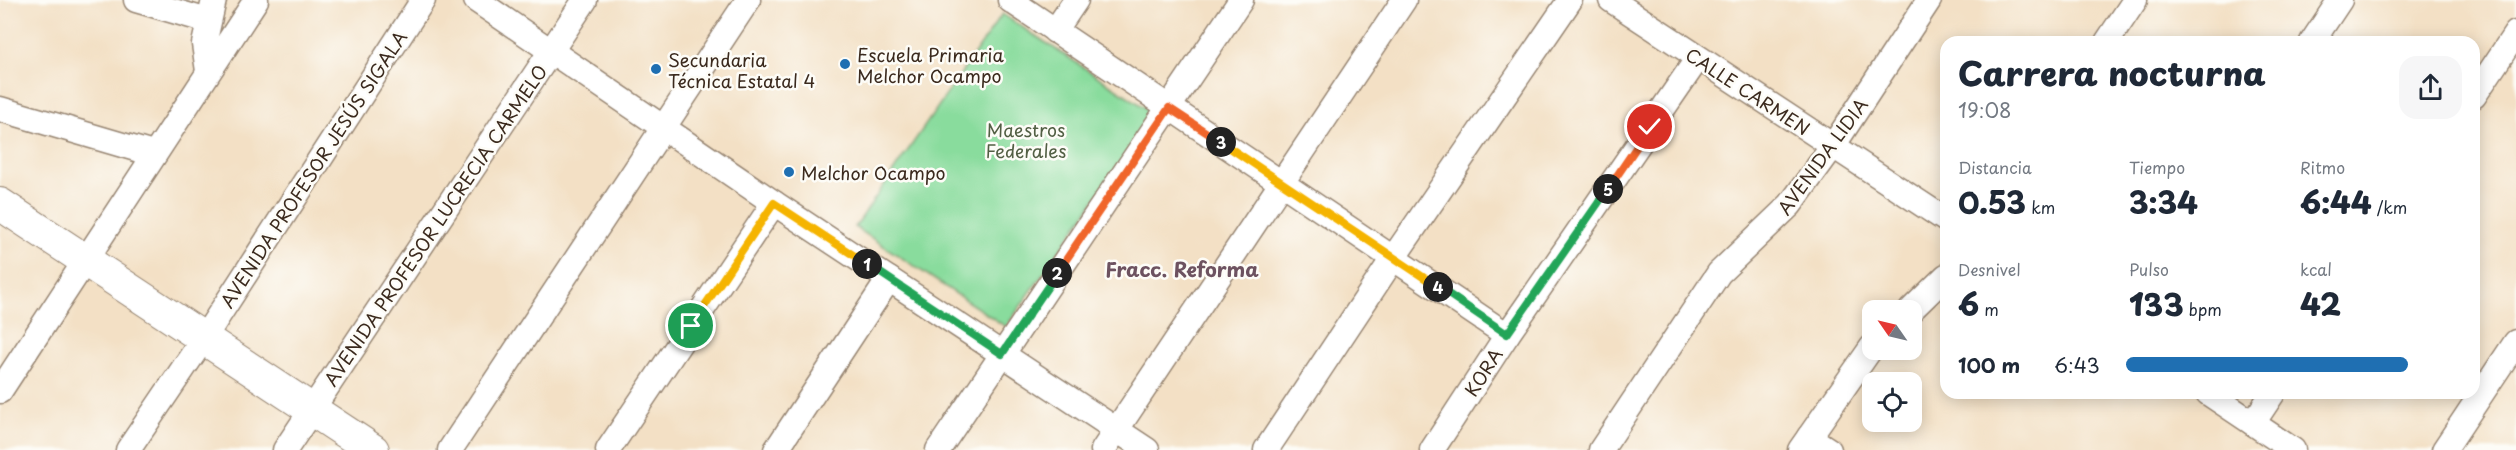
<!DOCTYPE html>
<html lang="es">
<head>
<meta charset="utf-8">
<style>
  body { margin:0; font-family:"Playpen Sans",sans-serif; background:#f6f6f7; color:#1f2937; height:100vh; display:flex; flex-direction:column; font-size:22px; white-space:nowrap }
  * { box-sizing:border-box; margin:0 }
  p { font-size:20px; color:#747a83 }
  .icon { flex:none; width:33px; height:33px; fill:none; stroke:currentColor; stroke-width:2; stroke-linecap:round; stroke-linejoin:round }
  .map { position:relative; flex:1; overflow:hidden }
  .sheet { position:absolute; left:1940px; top:36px; width:540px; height:363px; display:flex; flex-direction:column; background:#fff; border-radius:18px; box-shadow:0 3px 15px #0003 }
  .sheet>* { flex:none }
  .needle { width:39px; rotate:304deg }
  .tools { position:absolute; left:1862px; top:300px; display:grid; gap:12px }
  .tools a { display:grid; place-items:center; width:60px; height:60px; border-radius:12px; background:#fff; box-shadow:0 3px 15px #0003; font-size:30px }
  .pin { position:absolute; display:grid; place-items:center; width:51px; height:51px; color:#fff; margin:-26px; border:3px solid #fff; border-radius:50%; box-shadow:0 2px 6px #0007 }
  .km { position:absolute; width:30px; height:30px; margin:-15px; border-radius:50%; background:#222; color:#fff; font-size:16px; line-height:30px; text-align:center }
  .round { display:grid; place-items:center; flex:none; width:63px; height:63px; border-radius:18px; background:#f6f6f7 }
  .head { display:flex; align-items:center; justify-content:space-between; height:102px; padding:0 18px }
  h1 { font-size:33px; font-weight:800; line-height:45px }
  .stats { display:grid; grid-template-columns:repeat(3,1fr); gap:9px; height:102px; padding:6px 18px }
  .stats div { display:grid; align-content:center }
  .stats b { font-size:30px; font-weight:800 }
  .stats small { font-size:16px; font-weight:400 }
  .stats p { font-size:16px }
  ul { padding:0 18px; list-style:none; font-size:20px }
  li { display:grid; grid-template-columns:96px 72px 1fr; align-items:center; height:45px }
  li i { height:15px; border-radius:8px; background:#1f6fb2 }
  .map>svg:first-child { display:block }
</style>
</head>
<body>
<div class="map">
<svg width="2516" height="450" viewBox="0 0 2516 450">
  <rect width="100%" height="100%" fill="#fdfcf7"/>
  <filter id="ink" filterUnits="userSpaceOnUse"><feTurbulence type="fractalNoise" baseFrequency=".0167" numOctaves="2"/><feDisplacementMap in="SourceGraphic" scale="12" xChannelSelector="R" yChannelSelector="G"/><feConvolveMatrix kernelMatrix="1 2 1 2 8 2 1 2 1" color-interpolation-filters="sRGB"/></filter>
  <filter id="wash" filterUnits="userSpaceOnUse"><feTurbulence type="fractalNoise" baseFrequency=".008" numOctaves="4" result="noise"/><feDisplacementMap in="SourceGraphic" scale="24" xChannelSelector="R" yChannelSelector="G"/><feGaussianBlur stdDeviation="1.35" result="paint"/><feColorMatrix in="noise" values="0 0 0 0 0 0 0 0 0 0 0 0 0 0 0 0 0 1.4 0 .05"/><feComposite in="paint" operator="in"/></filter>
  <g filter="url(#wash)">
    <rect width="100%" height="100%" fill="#f3e0c5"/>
    <path fill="#89dc9d" stroke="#62835e" stroke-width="1.5" d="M1002 14 1155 114 1006 327 855 227Z"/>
  </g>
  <g filter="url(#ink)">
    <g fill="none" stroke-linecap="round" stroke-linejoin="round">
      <defs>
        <g id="minor">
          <path d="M136 0 208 21"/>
          <path d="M476 0 774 203 1147 450"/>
          <path d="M1010 0 1507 335"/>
          <path d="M1611 0 1946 220"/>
          <path d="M1055 31 1076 0"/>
          <path d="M2107 42 2135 0"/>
          <path d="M2312 42 2340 0"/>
          <path d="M208 71 204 44 214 0"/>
          <path d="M2474 96 2516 33"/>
          <path d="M0 109 153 154"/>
          <path d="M1911 310 1946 276"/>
          <path d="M0 391 256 0"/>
          <path d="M2208 393 2293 450"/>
          <path d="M2253 423 2273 393"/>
          <path d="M1809 437 1829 450"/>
          <path d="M128 450 204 338 423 0"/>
          <path d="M285 450 585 0"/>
          <path d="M450 450 748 0"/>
          <path d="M608 450 774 203"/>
          <path d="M776 450 889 279"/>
          <path d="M938 450 1241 0"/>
          <path d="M1103 450 1404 0"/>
          <path d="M1266 450 1394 257 1570 0"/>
          <path d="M1432 450 1507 335 1698 58"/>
          <path d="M1601 450 1719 273 1790 205 1833 146 1929 0"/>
          <path d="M1800 450 1872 347"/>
          <path d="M2444 450 2516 342"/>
        </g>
        <path id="major" d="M0 204 373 450"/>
      </defs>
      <use href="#minor" stroke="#978572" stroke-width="27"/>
      <use href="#major" stroke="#978572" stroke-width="34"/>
      <use href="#minor" stroke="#fff" stroke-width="24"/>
      <use href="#major" stroke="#fff" stroke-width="32"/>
    </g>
  </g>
  <g fill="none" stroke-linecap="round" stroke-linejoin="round" filter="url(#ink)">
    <defs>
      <path id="split-1" d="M691 326 774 203 867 264"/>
      <path id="split-2" d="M867 264 1002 354 1057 273"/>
      <path id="split-3" d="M1057 273 1169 108 1221 142"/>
      <path id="split-4" d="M1221 142 1438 287"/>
      <path id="split-5" d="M1438 287 1507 334 1608 189"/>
      <path id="split-6" d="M1608 189 1650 127"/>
    </defs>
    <use href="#split-1" stroke="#fff" stroke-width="12"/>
    <use href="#split-2" stroke="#fff" stroke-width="12"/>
    <use href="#split-3" stroke="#fff" stroke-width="12"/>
    <use href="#split-4" stroke="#fff" stroke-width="12"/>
    <use href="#split-5" stroke="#fff" stroke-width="12"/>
    <use href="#split-6" stroke="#fff" stroke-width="12"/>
    <use href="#split-1" stroke="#f5b400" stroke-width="8"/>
    <use href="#split-2" stroke="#22a559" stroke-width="8"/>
    <use href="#split-3" stroke="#f0652b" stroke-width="8"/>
    <use href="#split-4" stroke="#f5b400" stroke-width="8"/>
    <use href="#split-5" stroke="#22a559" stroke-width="8"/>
    <use href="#split-6" stroke="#f0652b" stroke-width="8"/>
  </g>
  <g fill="#1f6fb2" stroke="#fdfcf7" stroke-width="2">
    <circle cx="845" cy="64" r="6"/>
    <circle cx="656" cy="69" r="6"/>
    <circle cx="789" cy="172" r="6"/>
  </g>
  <g text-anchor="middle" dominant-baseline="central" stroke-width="5" stroke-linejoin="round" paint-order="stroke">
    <g font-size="18" fill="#3b2a1e" stroke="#fdfcf7" text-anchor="start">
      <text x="857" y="54">Escuela Primaria<tspan x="857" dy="21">Melchor Ocampo</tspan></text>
      <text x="668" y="59">Secundaria<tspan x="668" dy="21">Técnica Estatal 4</tspan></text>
      <text x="801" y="172">Melchor Ocampo</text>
    </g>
    <g font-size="18" fill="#3b2a1e" stroke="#fdfcf7">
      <text transform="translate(1748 91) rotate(33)">CALLE CARMEN</text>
      <text transform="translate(1822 156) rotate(-54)">AVENIDA LIDIA</text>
      <text transform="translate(313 169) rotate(-57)">AVENIDA PROFESOR JESÚS SIGALA</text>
      <text transform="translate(435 225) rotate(-56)">AVENIDA PROFESOR LUCRECIA CARMELO</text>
      <text transform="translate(1483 372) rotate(-57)">KORA</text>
    </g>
    <g font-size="18" fill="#525f44" stroke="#fdfcf7">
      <text x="1026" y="129">Maestros<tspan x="1026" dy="21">Federales</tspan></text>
    </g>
    <g font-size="20" font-weight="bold" fill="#6d5260" stroke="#fdfcf7">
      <text x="1182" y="269">Fracc. Reforma</text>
    </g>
  </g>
</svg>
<div class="tools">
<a><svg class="needle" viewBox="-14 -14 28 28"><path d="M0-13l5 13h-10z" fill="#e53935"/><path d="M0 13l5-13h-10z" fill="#747a83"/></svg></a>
<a><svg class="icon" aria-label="locate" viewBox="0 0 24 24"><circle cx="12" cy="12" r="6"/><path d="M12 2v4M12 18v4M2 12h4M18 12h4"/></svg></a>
</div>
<div class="pin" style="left:691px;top:326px;background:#1e9e55"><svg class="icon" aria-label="arrive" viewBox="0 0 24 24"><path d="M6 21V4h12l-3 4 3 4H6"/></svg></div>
<div class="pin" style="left:1650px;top:127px;background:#d93025"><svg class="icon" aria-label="check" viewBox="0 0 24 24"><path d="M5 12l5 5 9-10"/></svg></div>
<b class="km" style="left:867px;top:264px">1</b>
<b class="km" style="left:1057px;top:273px">2</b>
<b class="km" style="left:1221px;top:142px">3</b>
<b class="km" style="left:1438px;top:287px">4</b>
<b class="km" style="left:1608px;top:189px">5</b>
<section class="sheet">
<div class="head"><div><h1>Carrera nocturna</h1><p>19:08</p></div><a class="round"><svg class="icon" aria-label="share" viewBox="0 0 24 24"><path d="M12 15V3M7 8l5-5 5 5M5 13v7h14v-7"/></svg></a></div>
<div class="stats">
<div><p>Distancia</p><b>0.53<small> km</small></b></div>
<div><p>Tiempo</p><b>3:34</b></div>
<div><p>Ritmo</p><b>6:44<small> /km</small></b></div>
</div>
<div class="stats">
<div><p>Desnivel</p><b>6<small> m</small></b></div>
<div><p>Pulso</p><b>133<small> bpm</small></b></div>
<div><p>kcal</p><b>42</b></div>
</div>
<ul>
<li><b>100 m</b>6:43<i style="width:84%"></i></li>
</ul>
</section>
</div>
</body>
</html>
